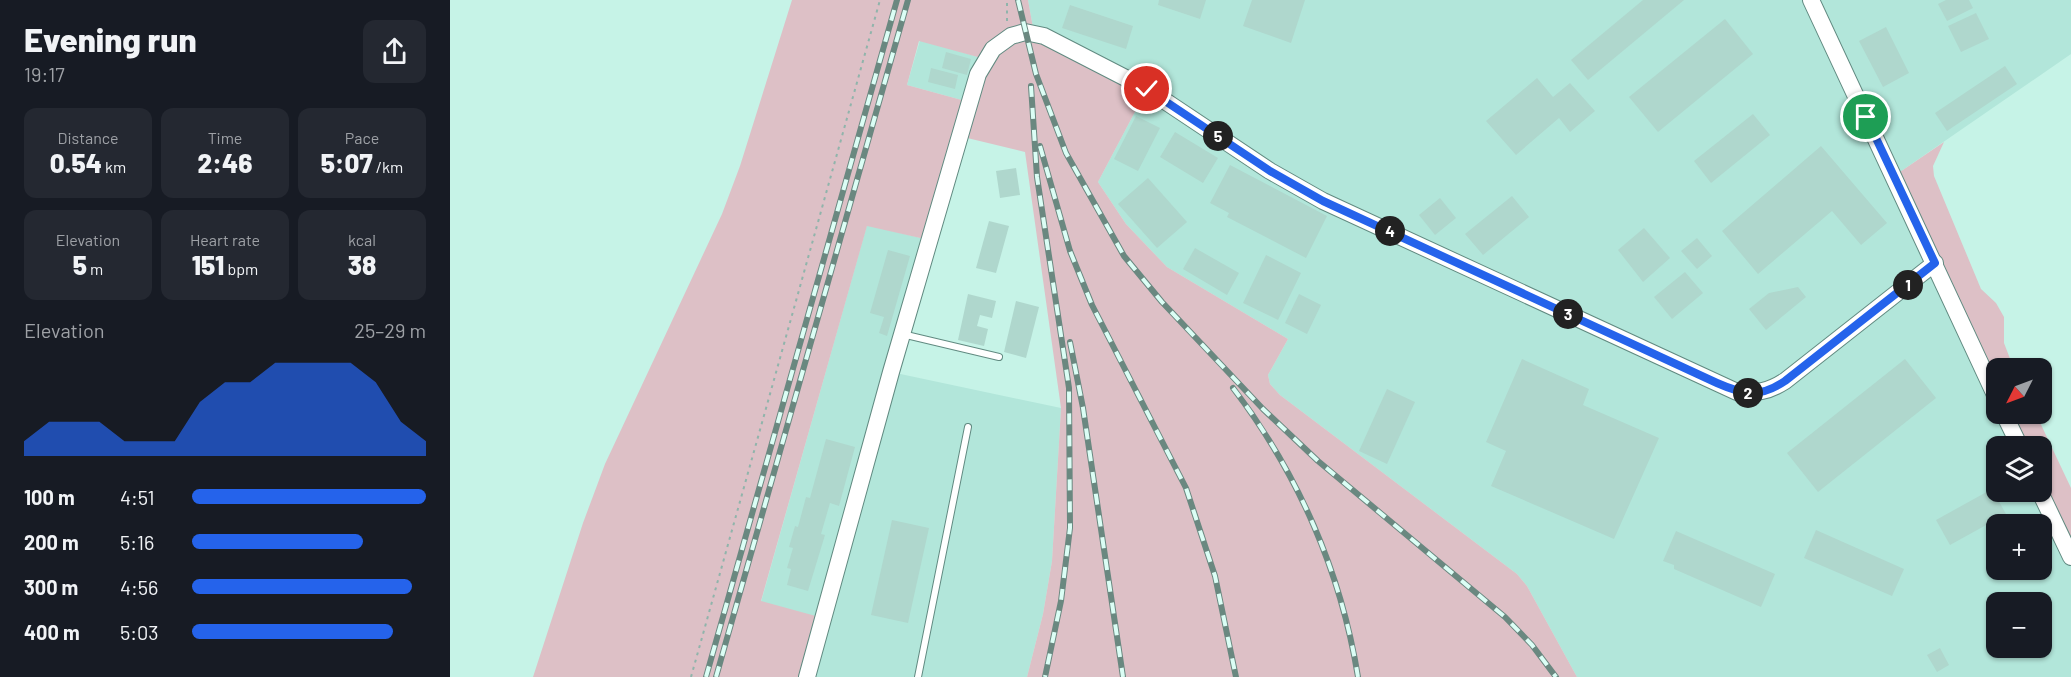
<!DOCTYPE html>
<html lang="en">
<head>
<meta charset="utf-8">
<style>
  body { margin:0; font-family:Barlow,sans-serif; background:#242831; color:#f1f3f6; height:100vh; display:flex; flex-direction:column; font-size:22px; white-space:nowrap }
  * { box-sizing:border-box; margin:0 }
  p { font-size:20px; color:#9ea1a6 }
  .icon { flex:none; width:33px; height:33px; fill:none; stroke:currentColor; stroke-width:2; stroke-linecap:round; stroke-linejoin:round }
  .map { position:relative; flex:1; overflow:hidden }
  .details { display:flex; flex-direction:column; background:#171b24; width:450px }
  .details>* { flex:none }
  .needle { width:39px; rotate:228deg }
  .tools { position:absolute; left:1536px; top:358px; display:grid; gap:12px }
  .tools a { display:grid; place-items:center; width:66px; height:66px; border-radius:12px; background:#171b24; box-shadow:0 2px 4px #0004; font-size:30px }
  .pin { position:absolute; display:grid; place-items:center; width:51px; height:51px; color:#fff; margin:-26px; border:3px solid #fff; border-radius:50%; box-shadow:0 2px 6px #0007 }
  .km { position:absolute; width:30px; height:30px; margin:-15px; border-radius:50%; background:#222; color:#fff; font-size:16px; line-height:30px; text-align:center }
  .round { display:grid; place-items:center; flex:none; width:63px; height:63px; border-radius:12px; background:#242831 }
  .headline { display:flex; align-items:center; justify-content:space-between; height:102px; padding:0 24px }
  h1 { font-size:33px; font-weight:800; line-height:45px }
  .metrics { display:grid; grid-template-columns:repeat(3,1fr); gap:9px; height:102px; padding:6px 24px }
  .metrics div { display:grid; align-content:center; border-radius:12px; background:#242831; text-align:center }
  .metrics b { font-size:26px; font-weight:800 }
  .metrics small { font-size:16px; font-weight:400 }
  .metrics p { font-size:16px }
  .chart { height:168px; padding:12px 24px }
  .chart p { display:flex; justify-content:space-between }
  .chart svg { width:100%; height:108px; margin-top:6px; fill:#2563eb; opacity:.7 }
  ul { padding:0 24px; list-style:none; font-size:20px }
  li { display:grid; grid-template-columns:96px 72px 1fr; align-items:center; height:45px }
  li i { height:15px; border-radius:8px; background:#2563eb }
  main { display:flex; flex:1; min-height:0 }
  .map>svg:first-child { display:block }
</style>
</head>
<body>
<main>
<section class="details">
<div class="headline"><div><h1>Evening run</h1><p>19:17</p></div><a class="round"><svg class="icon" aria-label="share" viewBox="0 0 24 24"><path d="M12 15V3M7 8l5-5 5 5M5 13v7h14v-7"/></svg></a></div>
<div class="metrics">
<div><p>Distance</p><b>0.54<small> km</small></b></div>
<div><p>Time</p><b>2:46</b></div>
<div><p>Pace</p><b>5:07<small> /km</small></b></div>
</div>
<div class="metrics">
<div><p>Elevation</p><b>5<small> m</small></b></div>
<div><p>Heart rate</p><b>151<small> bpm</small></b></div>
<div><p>kcal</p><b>38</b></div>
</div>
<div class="chart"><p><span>Elevation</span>25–29 m</p>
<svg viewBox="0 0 160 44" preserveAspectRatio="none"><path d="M0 44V38L10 30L20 30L30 30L40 38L50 38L60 38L70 22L80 14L90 14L100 6L110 6L120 6L130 6L140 14L150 30L160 38V44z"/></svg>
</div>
<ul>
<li><b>100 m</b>4:51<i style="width:100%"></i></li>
<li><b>200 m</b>5:16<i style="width:73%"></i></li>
<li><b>300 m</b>4:56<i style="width:94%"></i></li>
<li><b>400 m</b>5:03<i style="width:86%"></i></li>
</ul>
</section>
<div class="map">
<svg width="1621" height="677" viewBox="0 0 1621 677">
  <rect width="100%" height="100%" fill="#c6f3e7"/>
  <g fill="#b2e6da" fill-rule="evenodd">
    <path d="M578 0H1621V54L1444 176 1546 397V414L1570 447H1546V492H1590L1621 557V677H1127L1077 586 1067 574 830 395 820 384 818 375 838 339 717 267 676 224 648 182 697 89 584 33ZM1546 525H1592V570H1546ZM1546 603H1592V648H1546Z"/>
    <path d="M470 40 535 59 519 102 457 85Z"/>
    <path d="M417 225 479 240 441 372 611 408 602 561 593 614 577 677H357L311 602Z"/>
  </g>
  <g fill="#ddc0c6" fill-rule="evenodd">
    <path d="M342 0H578L584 33 697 89 648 182 676 224 717 267 838 339 818 375 820 384 830 395 1067 574 1077 586 1127 677H577L593 614 602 561 611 408 575 152 509 136 479 240 417 226 311 601 373 618 357 677H83L133 523 155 464 272 214 290 166ZM469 41 535 59 519 102 457 85Z"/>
    <path d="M1494 142 1483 166 1484 176 1531 289 1546 303 1554 317V343L1564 369H1546V397L1444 176Z"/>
    <path d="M1554 414H1586L1621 488V557L1592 492V447H1570Z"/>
  </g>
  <g fill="#afd7cd">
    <path d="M709 0H756L750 19 708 5Z"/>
    <path d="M802 0H855L841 43 793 26Z"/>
    <path d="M1193 0H1234L1138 80 1121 60Z"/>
    <path d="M1496 0H1519L1523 8 1497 21 1488 4Z"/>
    <path d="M620 5 683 26 676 49 612 28Z"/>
    <path d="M1526 13 1539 39 1511 52 1498 26Z"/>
    <path d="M1275 19 1303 54 1208 132 1179 97Z"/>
    <path d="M1436 27 1459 73 1433 87 1409 41Z"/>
    <path d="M496 52 521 59 517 75 492 68Z"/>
    <path d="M1555 66 1567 84 1497 131 1485 113Z"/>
    <path d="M481 68 508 75 505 89 478 82Z"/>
    <path d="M1087 78 1103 97 1120 83 1145 111 1120 132 1109 118 1066 155 1036 121Z"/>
    <path d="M1303 114 1320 135 1261 183 1244 161Z"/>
    <path d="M686 116 710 128 688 171 664 159Z"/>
    <path d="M725 132 768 158 753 183 710 157Z"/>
    <path d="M1371 146 1437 223 1411 245 1382 211 1308 274 1272 231Z"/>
    <path d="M780 165 877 216 856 258 777 217 779 213 760 203Z"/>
    <path d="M566 168 570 195 550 198 546 171Z"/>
    <path d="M698 178 737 222 707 248 668 204Z"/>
    <path d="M1062 196 1079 217 1033 255 1015 234Z"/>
    <path d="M990 198 1006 218 985 235 969 215Z"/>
    <path d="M539 221 559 226 546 273 526 268Z"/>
    <path d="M1194 228 1220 258 1193 282 1168 250Z"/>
    <path d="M1247 238 1262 256 1247 269 1231 251Z"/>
    <path d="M745 248 789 273 777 295 733 269Z"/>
    <path d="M438 250 460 256 437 336 429 333 434 317 420 313Z"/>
    <path d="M816 255 851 273 828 320 793 303Z"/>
    <path d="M1235 272 1253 293 1222 319 1204 297Z"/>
    <path d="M1348 287 1356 297 1316 330 1299 309 1319 293Z"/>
    <path d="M518 294 546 301 542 318 530 315 527 326 538 329 534 346 508 340Z"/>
    <path d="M849 294 871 305 857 334 835 323Z"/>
    <path d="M566 301 589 307 576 358 554 352Z"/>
    <path d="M1072 359 1139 389 1133 405 1209 438 1164 539 1041 486 1056 451 1036 442Z"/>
    <path d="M1455 359 1486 398 1368 492 1337 453Z"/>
    <path d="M937 389 965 402 937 464 909 451Z"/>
    <path d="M376 439 405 447 389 506 380 503 371 534 375 535 358 591 337 585 341 569 337 568 343 548 339 547 345 526 348 527 356 497 360 498Z"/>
    <path d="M1542 489 1556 514 1500 545 1486 520Z"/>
    <path d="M442 520 479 528 458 623 421 615Z"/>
    <path d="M1366 530 1454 569 1442 596 1354 558Z"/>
    <path d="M1226 531 1325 574 1311 607 1224 569V565L1213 561Z"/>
    <path d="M1490 648 1499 665 1487 672 1477 655Z"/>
  </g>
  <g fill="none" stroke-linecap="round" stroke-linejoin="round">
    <defs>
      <g id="lane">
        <path d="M452 334 549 357"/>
        <path d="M468 677 518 427"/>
      </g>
      <g id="secondary">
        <path d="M1361 0 1546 397"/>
        <path d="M1554 414 1570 447"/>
        <path d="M1590 492 1621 557"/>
        <path d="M357 677 441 372 528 74 543 49 561 36 575 32 594 36 697 89 820 171 873 201 1287 392C1307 393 1318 392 1335 381L1485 263"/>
      </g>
    </defs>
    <use href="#lane" stroke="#618a81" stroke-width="8"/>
    <use href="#secondary" stroke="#618a81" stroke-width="18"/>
    <g stroke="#90b4ab" stroke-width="2" stroke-dasharray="3 4.5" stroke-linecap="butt">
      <path d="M557 21V0"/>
      <path d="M241 677 430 0"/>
    </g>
    <use href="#lane" stroke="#fff" stroke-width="6"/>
    <use href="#secondary" stroke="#fff" stroke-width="16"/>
    <defs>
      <g id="rail">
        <path d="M568 0 586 74 616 153 674 256 712 302 813 409 868 461 1055 617 1082 645 1106 677"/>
        <path d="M581 86 587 177 619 388 620 528 611 601 595 677"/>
        <path d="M590 146 620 251 642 305 736 488 765 576 786 677"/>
        <path d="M620 342 633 408 673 677"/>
        <path d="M783 388C848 473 891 572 908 677"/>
        <path d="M256 677 447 0"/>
        <path d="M266 677 458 0"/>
      </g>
    </defs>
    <use href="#rail" stroke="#6a8880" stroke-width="6"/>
    <use href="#rail" stroke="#dbfef5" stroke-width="4" stroke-dasharray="11" stroke-linecap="butt"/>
  </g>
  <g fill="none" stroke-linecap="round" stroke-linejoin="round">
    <defs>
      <path id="route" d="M697 89 820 171 873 201 1267 383C1294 395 1310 398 1335 381L1485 263 1416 117"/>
    </defs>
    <use href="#route" stroke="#fff" stroke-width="12"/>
    <use href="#route" stroke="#2563eb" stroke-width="8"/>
  </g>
</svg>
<div class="tools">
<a><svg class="needle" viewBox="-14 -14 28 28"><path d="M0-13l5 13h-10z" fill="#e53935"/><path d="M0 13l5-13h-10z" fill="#9ea1a6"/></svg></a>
<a><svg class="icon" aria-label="layers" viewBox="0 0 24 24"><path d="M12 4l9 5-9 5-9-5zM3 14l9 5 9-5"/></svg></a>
<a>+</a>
<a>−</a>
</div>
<div class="pin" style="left:1416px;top:117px;background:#1e9e55"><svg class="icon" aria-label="arrive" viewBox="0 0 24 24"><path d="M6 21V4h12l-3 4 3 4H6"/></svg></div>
<div class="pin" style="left:697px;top:89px;background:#d93025"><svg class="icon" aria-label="check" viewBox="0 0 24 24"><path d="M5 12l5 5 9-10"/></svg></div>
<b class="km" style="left:1458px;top:285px">1</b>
<b class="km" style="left:1298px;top:393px">2</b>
<b class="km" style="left:1118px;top:314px">3</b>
<b class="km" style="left:940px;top:231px">4</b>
<b class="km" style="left:768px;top:136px">5</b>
</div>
</main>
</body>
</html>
